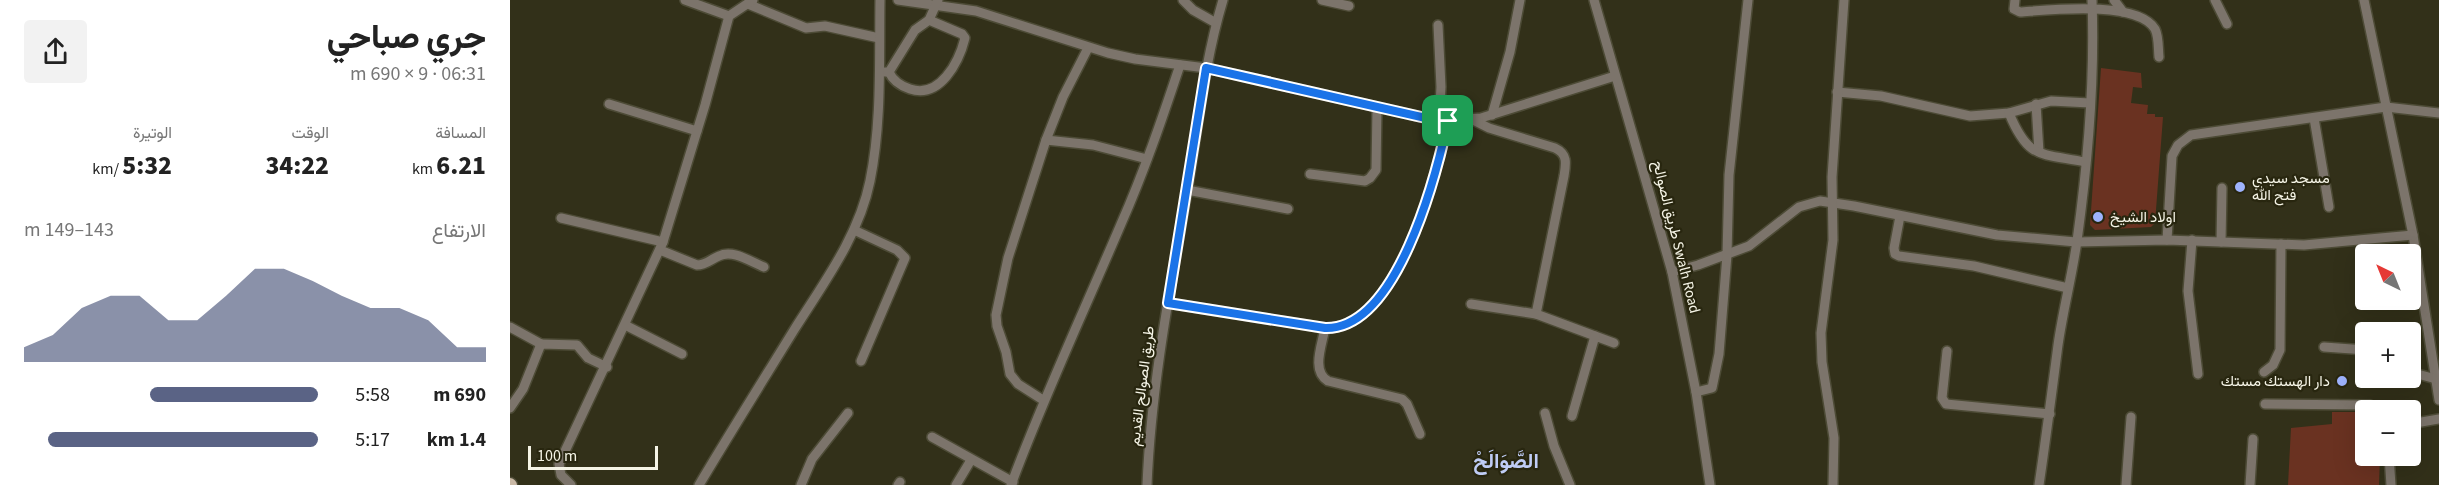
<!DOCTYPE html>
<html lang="ar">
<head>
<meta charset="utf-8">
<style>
  body { margin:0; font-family:"Source Sans 3",Vazirmatn,sans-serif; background:#f2f2f2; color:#222; direction:rtl; height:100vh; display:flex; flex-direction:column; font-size:22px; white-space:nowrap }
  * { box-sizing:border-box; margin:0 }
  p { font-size:20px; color:#767676 }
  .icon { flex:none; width:33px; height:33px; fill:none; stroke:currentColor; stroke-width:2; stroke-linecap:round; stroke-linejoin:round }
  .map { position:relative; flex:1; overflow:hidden; direction:ltr }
  .sheet { display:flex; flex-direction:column; background:#fff; width:510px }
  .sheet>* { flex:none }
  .needle { width:39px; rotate:317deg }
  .buttons { position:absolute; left:1845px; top:244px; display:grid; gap:12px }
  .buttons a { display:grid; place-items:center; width:66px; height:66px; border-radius:6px; background:#fff; box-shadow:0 6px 24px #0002; font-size:30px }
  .scale { position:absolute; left:18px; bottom:15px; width:130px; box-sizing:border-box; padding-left:6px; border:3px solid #f5f4e6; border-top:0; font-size:16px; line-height:21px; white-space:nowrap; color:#f5f4e6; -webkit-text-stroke:4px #28260f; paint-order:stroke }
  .pin { position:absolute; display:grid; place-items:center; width:51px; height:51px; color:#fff; margin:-26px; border-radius:12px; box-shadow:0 3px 9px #0006 }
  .round { display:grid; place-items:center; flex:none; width:63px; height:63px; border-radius:6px; background:#f2f2f2 }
  .summary { display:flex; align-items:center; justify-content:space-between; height:102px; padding:0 24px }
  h1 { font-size:33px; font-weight:800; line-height:45px }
  .metrics { display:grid; grid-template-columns:repeat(3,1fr); gap:9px; height:102px; padding:6px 24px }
  .metrics div { display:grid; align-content:center }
  .metrics b { font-size:26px; font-weight:800 }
  .metrics small { font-size:16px; font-weight:400 }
  .metrics p { font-size:16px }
  .chart { height:168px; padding:12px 24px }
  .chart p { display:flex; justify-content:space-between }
  .chart svg { width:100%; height:108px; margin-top:6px; fill:#5a6385; opacity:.7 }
  ul { padding:0 24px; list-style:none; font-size:20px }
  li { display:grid; grid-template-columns:96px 72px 1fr; align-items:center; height:45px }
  li i { height:15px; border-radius:8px; background:#5a6385 }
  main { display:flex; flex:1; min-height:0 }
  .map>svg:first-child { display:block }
</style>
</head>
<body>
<main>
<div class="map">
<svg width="1929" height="485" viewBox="0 0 1929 485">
  <rect width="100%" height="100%" fill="#323019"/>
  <g fill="#6a3221">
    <path d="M1591 68 1631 73 1632 88 1623 87 1621 103 1638 105 1637 114H1645V117H1653L1645 223 1641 227 1585 230 1580 225Z"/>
    <path d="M1822 412H1855L1856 456H1870L1869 485H1778L1781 428 1822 424Z"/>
  </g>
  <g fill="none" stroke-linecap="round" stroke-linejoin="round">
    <defs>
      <g id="minor">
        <path d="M175 0 219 16"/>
        <path d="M388 0 466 11 598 53 625 59 696 68 929 121 971 118 1105 76"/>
        <path d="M673 0 683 10 706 23"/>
        <path d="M812 0 839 6"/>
        <path d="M1084 0 1162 272 1186 392 1200 485"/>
        <path d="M1505 0 1504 9 1510 12C1540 10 1627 0 1645 29 1649 37 1648 48 1649 57"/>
        <path d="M1604 0 1613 12"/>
        <path d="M1705 0 1717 24"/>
        <path d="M1854 0 1903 235 1929 400"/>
        <path d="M238 4 296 28 315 26 369 38"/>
        <path d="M928 25 931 87 929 121"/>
        <path d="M375 72H379L405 30 419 20 428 0"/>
        <path d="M379 72C383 81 391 86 400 89 430 99 449 62 455 38L452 34 419 20"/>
        <path d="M1327 92 1371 96 1460 116 1499 113 1541 101 1580 103"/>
        <path d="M99 104 187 131"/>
        <path d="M1526 104 1529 152"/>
        <path d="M1499 113C1518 159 1529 153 1575 162"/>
        <path d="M982 115 1000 52 1010 0"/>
        <path d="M1804 118 1819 207"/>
        <path d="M963 120 979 128 1045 148C1058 154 1056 164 1054 176L1026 314"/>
        <path d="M536 140 583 145 637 159"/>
        <path d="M800 174 855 181 860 178 866 170 867 108"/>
        <path d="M677 190 778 209"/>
        <path d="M1390 216 1384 248 1385 254 1389 256 1464 266 1558 288"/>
        <path d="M51 218 153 242"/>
        <path d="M344 230 387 250 395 258 351 361"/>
        <path d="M1657 240 1662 156 1668 145 1681 135 1876 107 1929 113"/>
        <path d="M1682 240 1678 291 1688 374"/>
        <path d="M1711 242 1712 188"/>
        <path d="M150 250 187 265C196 265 201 259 209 256 223 249 241 262 254 267"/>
        <path d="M1162 272 1188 265 1239 246 1289 207 1310 201 1344 206 1487 235 1566 242 1657 240 1794 245 1903 235"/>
        <path d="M658 303 815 328C887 330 926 176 938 121"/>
        <path d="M961 304 1026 314 1104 343"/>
        <path d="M115 325 172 354"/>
        <path d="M0 327 31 344"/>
        <path d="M815 328C812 345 801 371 818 381L892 399 897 404 910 434"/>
        <path d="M1814 347 1856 350"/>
        <path d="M1437 351 1432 398 1436 404 1540 414"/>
        <path d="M1754 372 1763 365 1770 350 1771 244"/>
        <path d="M1900 372 1926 379"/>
        <path d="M1186 392 1202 388 1209 354 1217 255 1219 175 1238 0"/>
        <path d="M533 400 508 384 500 374 496 352 487 326 486 315 498 258 536 140 553 97 578 48"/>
        <path d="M1755 404 1860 405 1871 411"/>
        <path d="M0 408 13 389 31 344 67 345 78 358 97 367"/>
        <path d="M1035 413 1044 446 1060 485"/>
        <path d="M1062 416 1085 336"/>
        <path d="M1900 424 1929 419"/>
        <path d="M422 437 503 482"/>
        <path d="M1879 456 1881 485"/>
        <path d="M61 485 51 475 49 464 153 242 195 105 219 16 243 0"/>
        <path d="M189 485C220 433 252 382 284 330 313 284 349 236 360 181 372 122 369 60 370 0"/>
        <path d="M291 485 302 459 338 413"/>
        <path d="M388 485 390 482"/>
        <path d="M446 485 461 460"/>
        <path d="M501 485C534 396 574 311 611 224 634 172 652 119 670 65"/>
        <path d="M637 485C641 387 660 289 677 192 688 127 694 63 713 0"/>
        <path d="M1323 485 1324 438 1312 362 1311 333 1323 240 1322 177 1334 0"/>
        <path d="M1529 485C1536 438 1542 391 1548 345 1553 310 1562 276 1567 241 1578 162 1585 80 1582 0"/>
        <path d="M1616 485 1621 417"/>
        <path d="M1740 485 1743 439"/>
      </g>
      <path id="major" d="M0 484 1 485"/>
    </defs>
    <use href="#minor" stroke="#4d4b36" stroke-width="12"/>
    <use href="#major" stroke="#4d4b36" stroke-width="15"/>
    <use href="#minor" stroke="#7c746b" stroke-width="9"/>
    <use href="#major" stroke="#cab9a6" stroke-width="12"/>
  </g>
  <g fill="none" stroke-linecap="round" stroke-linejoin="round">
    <defs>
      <path id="route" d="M696 68 929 121H938C926 176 887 330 815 328L658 303Z"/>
    </defs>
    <use href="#route" stroke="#fff" stroke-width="12"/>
    <use href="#route" stroke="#1a73e8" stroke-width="8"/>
  </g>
  <g fill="#9eb3fd" stroke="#28260f" stroke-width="2">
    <circle cx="1730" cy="187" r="6"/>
    <circle cx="1588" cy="217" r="6"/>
    <circle cx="1832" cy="381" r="6"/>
  </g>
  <g text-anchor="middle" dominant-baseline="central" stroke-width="4.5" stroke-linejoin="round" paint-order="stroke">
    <g font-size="15" fill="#f5f4e6" stroke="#28260f" text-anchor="start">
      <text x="1742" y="178">مسجد سيدي<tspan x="1742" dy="17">فتح الله</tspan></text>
      <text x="1600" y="217">اولاد الشيخ</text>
      <text x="1820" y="381" text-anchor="end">دار الهستك مستك</text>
    </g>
    <g font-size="15" fill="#f5f4e6" stroke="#28260f">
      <text transform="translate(1166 237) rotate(76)">طريق الصوالح Swalh Road</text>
      <text transform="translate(632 386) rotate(-83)">طريق الصوالح القديم</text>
    </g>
    <g font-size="21" font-weight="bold" fill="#bfccf5" stroke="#28260f">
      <text x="996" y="461">الصَّوَالَحْ</text>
    </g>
  </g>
</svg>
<div class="buttons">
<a><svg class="needle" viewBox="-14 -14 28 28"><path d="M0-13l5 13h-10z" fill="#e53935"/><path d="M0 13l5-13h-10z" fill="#767676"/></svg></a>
<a>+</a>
<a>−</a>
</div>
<div class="scale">100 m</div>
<div class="pin" style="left:938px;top:121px;background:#1e9e55"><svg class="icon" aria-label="arrive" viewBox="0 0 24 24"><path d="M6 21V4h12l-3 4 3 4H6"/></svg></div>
</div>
<section class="sheet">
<div class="summary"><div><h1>جري صباحي</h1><p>06:31 · 9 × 690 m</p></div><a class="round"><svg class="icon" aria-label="share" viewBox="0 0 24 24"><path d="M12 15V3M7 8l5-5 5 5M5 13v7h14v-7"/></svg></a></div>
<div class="metrics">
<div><p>المسافة</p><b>6.21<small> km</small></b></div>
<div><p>الوقت</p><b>34:22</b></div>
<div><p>الوتيرة</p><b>5:32<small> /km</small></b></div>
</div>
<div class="chart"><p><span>الارتفاع</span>143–149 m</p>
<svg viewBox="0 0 160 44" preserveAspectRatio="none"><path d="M0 44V38L10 33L20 22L30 17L40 17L50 27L60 27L70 17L80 6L90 6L100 11L110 17L120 22L130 22L140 27L150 38L160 38V44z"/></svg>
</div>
<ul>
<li><b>690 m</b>5:58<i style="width:57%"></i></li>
<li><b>1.4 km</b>5:17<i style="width:92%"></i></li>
</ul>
</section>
</main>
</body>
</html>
